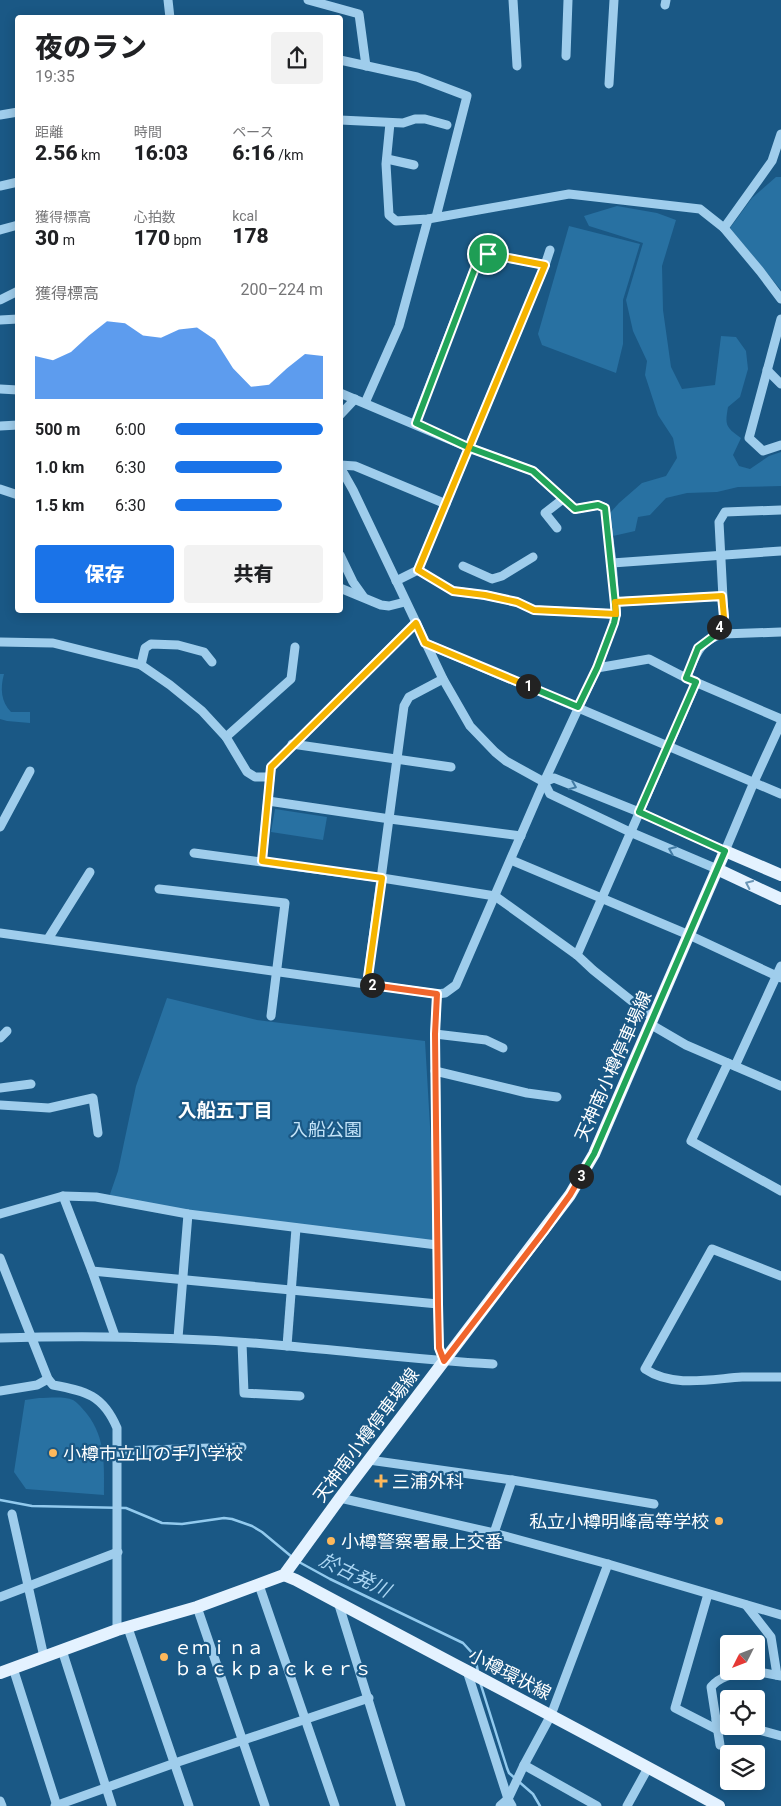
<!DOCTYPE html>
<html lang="ja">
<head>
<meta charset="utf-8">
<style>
  body { margin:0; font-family:Roboto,"Noto Sans JP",sans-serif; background:#f2f2f2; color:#202124; height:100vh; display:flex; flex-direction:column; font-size:19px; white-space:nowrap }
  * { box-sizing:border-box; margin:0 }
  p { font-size:16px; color:#757577 }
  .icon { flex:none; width:28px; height:28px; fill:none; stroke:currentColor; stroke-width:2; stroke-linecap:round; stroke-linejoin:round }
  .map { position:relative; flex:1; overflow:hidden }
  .panel { position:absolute; left:15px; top:15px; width:328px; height:598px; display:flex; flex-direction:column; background:#fff; border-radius:5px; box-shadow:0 2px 12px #0003 }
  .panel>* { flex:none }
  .needle { width:32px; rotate:228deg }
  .controls { position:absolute; left:720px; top:1635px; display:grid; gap:10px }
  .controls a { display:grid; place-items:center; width:45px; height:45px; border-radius:5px; background:#fff; box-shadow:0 2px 12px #0003; font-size:25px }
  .pin { position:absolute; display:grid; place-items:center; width:42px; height:42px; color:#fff; margin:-21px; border:2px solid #fff; border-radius:50%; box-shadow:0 1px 5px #0007 }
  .km { position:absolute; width:25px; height:25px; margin:-12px; border-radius:50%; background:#222; color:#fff; font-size:14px; line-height:25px; text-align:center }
  .round { display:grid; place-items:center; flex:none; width:52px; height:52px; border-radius:5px; background:#f2f2f2 }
  .overview { display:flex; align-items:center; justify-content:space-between; height:85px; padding:0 20px }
  h1 { font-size:28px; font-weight:800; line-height:38px }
  .metrics { display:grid; grid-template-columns:repeat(3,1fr); gap:8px; height:85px; padding:5px 20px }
  .metrics div { display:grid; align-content:center }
  .metrics b { font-size:21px; font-weight:800 }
  .metrics small { font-size:14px; font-weight:400 }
  .metrics p { font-size:14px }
  .chart { height:140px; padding:10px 20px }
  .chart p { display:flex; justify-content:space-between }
  .chart svg { width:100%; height:90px; margin-top:5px; fill:#1a73e8; opacity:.7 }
  .action { display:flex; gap:10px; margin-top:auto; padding:10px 20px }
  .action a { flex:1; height:58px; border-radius:5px; background:#1a73e8; color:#fff; font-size:20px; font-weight:800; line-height:58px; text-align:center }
  .action a+a { background:#f2f2f2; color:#202124 }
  ul { padding:0 20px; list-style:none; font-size:16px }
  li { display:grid; grid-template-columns:80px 60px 1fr; align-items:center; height:38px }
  li i { height:12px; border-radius:6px; background:#1a73e8 }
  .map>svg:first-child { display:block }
</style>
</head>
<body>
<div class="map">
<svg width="781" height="1806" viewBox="0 0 781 1806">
  <rect width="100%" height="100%" fill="#1a5885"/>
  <g fill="#2871a2">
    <path d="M776 177H781V290L730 228 752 198Z"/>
    <path d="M617 206 657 213 676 220 662 266 663 310 671 367 682 389 715 385 721 336 736 337 746 351 748 369 740 397 728 407C725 425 725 427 741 438L733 455 739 466 750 469 769 456 781 452V486L738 487 717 492 687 493 666 498 650 515 638 517 635 531 613 536 610 513 619 503 642 483 666 476 677 458 673 438 658 415 645 375 647 361 633 331 626 300 643 243 589 226 584 216Z"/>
    <path d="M569 226 640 244 623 300V344L616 373 542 345 538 334Z"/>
    <path d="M0 674H4C0 688 1 702 11 712H30V723L7 721 0 719Z"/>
    <path d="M275 809 327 817 323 840 271 832Z"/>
    <path d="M167 998 257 1020 425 1041 437 1245 108 1200 118 1171 136 1086Z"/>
    <path d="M39 1398C49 1398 64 1396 73 1400 78 1403 83 1409 87 1414 106 1438 104 1466 104 1495L26 1489 14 1472 25 1400Z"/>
  </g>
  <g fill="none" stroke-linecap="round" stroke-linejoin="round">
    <g stroke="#92caee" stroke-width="2.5">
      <path d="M0 1500 32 1506 126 1508 162 1523 182 1524 224 1518 232 1519 252 1526 262 1532 292 1557"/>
      <path d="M299 1562 330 1579 463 1643 475 1656 478 1672"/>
      <path d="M480 1682 507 1768 509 1773 533 1794 540 1806"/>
    </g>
    <g stroke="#9fcdec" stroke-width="9">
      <path d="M168 0 170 18"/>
      <path d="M308 0 359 14 366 66"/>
      <path d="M513 0 517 66"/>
      <path d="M665 5 666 0"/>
      <path d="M566 56 568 0"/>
      <path d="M340 60 417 77 467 96 436 217"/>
      <path d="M609 84 614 0"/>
      <path d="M0 115 18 112"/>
      <path d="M340 120 403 123 415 119H425L447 125"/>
      <path d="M390 123 386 164 389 215 396 221 428 219 569 194 700 209 724 228 760 271 781 299"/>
      <path d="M387 159 414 165"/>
      <path d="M0 186 18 182"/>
      <path d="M724 228 772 161 781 134"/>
      <path d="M0 230 18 225"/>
      <path d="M545 265 550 250"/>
      <path d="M0 300 18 291"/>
      <path d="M781 319 749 438 763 451 781 445"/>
      <path d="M0 320 18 319"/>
      <path d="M767 370 781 384"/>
      <path d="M0 389 18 390"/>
      <path d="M365 403 399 326 428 219"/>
      <path d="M340 415 355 399"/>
      <path d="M0 426 18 425"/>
      <path d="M340 465 355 466 446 504"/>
      <path d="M340 467 353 490 443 679 470 726 495 752 506 761 544 782"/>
      <path d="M0 489 18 495"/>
      <path d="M557 528 545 513 563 499"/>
      <path d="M340 555 353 582 363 596"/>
      <path d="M612 563 781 551"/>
      <path d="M463 566 492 579 502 576 533 557"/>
      <path d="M418 570 453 591 485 595 517 602 534 610 616 614"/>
      <path d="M396 581 418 570 545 265 488 254 480 255 415 423"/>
      <path d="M340 588 381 605 389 606 405 602"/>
      <path d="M615 602 722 596"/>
      <path d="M714 636 724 617 719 522 725 512 781 510"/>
      <path d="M0 642 53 643 141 665 170 685 202 711 226 737 247 772 255 777H270"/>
      <path d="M425 643 781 794"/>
      <path d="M141 665 145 648 151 644 178 645 204 652 212 662"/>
      <path d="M597 668 649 659 686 678 781 719"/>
      <path d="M686 678C695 658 698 640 723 634L781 632"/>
      <path d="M226 737 291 679 295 647"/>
      <path d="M292 744 451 767"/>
      <path d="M268 801 390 819 521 836"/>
      <path d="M0 827 30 771"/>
      <path d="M194 853 382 878 495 896 577 955 593 970 653 1018"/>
      <path d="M511 860 689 935 781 978"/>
      <path d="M262 861 271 767 415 623"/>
      <path d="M717 869 630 832 550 794 544 782 554 778 639 812 725 851 754 782 781 723"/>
      <path d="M159 889 285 903 271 1016"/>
      <path d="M0 933 437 994 445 993 456 985 544 782 597 668 614 623 616 614 612 563 605 508 598 505 575 509 533 471 470 448 340 393"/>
      <path d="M48 939 90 872"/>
      <path d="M577 955 696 683"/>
      <path d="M367 984 404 706 409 697 443 679"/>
      <path d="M437 994 435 1034 438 1304 439 1348 444 1361"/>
      <path d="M650 1024 686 1045 781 1086"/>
      <path d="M435 1034 486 1040 503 1048"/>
      <path d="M0 1038 7 1031"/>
      <path d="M728 1063 691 1141 781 1191"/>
      <path d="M735 1066 781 966"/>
      <path d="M435 1071 527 1093 557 1097"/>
      <path d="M0 1088 31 1084"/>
      <path d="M0 1105 49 1108 93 1098 98 1133"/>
      <path d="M63 1196 92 1271 115 1336"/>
      <path d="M0 1214 63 1196 96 1197 188 1214 437 1245"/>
      <path d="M0 1258 48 1379 53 1385C86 1391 103 1395 117 1428V1630"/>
      <path d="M92 1271 438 1304"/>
      <path d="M781 1276 712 1249 645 1369C673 1388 711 1379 742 1377 755 1377 768 1377 781 1377"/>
      <path d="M0 1338C96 1335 193 1337 288 1346 357 1352 424 1360 493 1364"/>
      <path d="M178 1338 188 1214"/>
      <path d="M242 1343 244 1393 300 1396"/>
      <path d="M287 1346 296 1228"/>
      <path d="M0 1391 37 1385 48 1379"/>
      <path d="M117 1451 242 1447"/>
      <path d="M369 1460 512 1480 654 1504"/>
      <path d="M340 1498 494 1533 608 1564 781 1615"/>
      <path d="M12 1514 44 1657"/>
      <path d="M494 1533 512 1480"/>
      <path d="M259 1585 335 1806"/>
      <path d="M708 1594 675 1708 718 1730"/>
      <path d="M0 1597 118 1552"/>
      <path d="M338 1602 401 1806"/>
      <path d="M746 1605 771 1637 777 1675"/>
      <path d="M197 1607 265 1806"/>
      <path d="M128 1628 189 1806"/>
      <path d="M62 1650 112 1806"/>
      <path d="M13 1668 57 1806"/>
      <path d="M467 1671 508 1799 512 1806"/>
      <path d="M754 1671 781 1676"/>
      <path d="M716 1720 729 1722"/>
      <path d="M745 1726 781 1736"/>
      <path d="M720 1745 711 1687C721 1675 735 1674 750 1671"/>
      <path d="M524 1765 597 1806"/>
      <path d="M0 1801 2 1806"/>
      <path d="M55 1806 175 1763 369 1698"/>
      <path d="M500 1806 508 1799 524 1765 551 1715 608 1564"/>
      <path d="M627 1806 648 1768"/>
    </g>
    <g stroke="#e4f2ff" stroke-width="12">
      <path d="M717 869 781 899"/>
      <path d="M284 1575 296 1580C437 1656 579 1729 719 1806"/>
      <path d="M0 1673 117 1630 197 1607 284 1575 340 1498 570 1195 594 1154 725 851 781 875"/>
    </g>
  </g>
  <defs><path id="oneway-chevron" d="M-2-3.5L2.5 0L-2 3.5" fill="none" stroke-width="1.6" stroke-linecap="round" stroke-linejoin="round" transform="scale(1.25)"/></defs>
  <g stroke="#427ba4">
    <use href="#oneway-chevron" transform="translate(573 786) rotate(22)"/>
    <use href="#oneway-chevron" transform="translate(672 850) rotate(-157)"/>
  </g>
  <use stroke="#6b96b6" href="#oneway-chevron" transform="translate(749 884) rotate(-155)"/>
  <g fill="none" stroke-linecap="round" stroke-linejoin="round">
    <defs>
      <path id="split-1" d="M488 254 480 255 416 423 470 448 533 471 575 509 598 505 605 508 616 614 614 623 597 668 578 707 528 686"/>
      <path id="split-2" d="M372 985 367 984 382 878 262 861 271 767 416 623 425 643 528 686"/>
      <path id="split-3" d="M372 985 437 994 435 1034 438 1304 439 1348 444 1361 544 1231 570 1195 581 1176"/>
      <path id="split-4" d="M581 1176 594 1154 725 851 639 812 696 682 686 678 698 648 714 636 719 627"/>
      <path id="split-5" d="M488 254 545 265 418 570 453 591 485 595 517 602 534 610 616 614 615 602 722 596 724 617 719 627"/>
    </defs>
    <use href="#split-1" stroke="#fff" stroke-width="10"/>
    <use href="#split-2" stroke="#fff" stroke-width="10"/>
    <use href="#split-3" stroke="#fff" stroke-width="10"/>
    <use href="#split-4" stroke="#fff" stroke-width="10"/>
    <use href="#split-5" stroke="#fff" stroke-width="10"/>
    <use href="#split-1" stroke="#22a559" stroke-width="6"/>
    <use href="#split-2" stroke="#f5b400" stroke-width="6"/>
    <use href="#split-3" stroke="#f0652b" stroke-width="6"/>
    <use href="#split-4" stroke="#22a559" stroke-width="6"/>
    <use href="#split-5" stroke="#f5b400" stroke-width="6"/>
  </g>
  <g fill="#feb85b" stroke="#1a5885" stroke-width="2">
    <circle cx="53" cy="1453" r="5"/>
    <path d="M378.5 1473.5h5v5h5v5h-5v5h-5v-5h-5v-5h5z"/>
    <circle cx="719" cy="1521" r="5"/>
    <circle cx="331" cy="1541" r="5"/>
    <circle cx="164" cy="1657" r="5"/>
  </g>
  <g text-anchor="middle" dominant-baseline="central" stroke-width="4.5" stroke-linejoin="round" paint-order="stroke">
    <g font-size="18" fill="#fff" stroke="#1a5885">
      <text transform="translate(613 1066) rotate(-66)">天神南小樽停車場線</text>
      <text transform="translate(366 1435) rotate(-53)">天神南小樽停車場線</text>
      <text transform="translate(510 1674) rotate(27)">小樽環状線</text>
    </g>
    <g font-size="18" fill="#c4e4f9" stroke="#1a5885">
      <text x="326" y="1129">入船公園</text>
    </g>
    <g font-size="18" fill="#fff" stroke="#1a5885" text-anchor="start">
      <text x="63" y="1453">小樽市立山の手小学校</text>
      <text x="392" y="1481">三浦外科</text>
      <text x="709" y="1521" text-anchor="end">私立小樽明峰高等学校</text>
      <text x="341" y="1541">小樽警察署最上交番</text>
      <text x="174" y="1647">ｅｍｉｎａ<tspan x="174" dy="21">ｂａｃｋｐａｃｋｅｒｓ</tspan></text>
    </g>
    <g font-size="19" font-weight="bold" fill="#fff" stroke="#1a5885">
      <text x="225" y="1110">入船五丁目</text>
    </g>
    <g font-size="19" font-style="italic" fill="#abd6f3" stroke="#1a5885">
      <text transform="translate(355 1575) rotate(26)">於古発川</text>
    </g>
  </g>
</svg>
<div class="controls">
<a><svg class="needle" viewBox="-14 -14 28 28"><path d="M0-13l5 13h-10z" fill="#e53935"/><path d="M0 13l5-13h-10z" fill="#757577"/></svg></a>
<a><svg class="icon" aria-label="locate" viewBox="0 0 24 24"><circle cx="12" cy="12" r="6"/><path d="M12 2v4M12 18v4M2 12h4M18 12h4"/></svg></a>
<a><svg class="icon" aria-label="layers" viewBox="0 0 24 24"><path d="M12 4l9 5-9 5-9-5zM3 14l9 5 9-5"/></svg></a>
</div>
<div class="pin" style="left:488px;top:254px;background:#1e9e55"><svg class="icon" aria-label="arrive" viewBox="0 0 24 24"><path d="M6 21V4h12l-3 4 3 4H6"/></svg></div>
<b class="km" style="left:528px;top:686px">1</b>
<b class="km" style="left:372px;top:985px">2</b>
<b class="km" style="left:581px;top:1176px">3</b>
<b class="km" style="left:719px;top:627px">4</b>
<section class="panel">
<div class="overview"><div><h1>夜のラン</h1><p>19:35</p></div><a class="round"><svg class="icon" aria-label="share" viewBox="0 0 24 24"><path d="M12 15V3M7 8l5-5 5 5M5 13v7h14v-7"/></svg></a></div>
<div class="metrics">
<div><p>距離</p><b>2.56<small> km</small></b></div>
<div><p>時間</p><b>16:03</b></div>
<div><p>ペース</p><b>6:16<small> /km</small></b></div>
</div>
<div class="metrics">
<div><p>獲得標高</p><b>30<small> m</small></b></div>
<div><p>心拍数</p><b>170<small> bpm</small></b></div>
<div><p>kcal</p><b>178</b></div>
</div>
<div class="chart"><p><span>獲得標高</span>200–224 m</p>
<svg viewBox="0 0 160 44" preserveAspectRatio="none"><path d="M0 44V23L10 25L20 21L30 13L40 6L50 7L60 13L70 14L80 10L90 9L100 15L110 29L120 38L130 37L140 29L150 22L160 23V44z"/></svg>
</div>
<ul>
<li><b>500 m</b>6:00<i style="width:100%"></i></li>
<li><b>1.0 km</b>6:30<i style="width:72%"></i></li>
<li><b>1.5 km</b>6:30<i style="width:72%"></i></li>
</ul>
<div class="action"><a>保存</a><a>共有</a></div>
</section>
</div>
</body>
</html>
